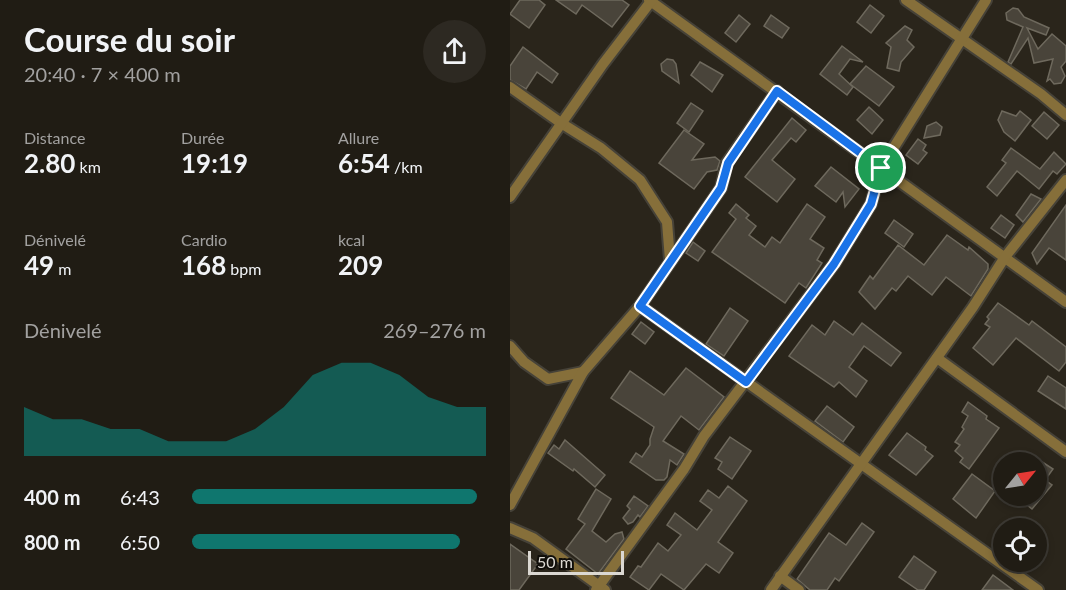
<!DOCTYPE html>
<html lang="fr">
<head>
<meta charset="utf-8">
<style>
  body { margin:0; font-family:Lato,sans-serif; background:#2d2922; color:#f1f3f6; height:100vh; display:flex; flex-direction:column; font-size:22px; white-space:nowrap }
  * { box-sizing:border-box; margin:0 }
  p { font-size:20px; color:#a2a1a0 }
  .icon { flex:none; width:33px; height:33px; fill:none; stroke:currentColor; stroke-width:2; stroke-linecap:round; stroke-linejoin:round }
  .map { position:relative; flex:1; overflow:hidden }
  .drawer { display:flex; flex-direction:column; background:#201c14; width:510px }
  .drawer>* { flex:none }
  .needle { width:39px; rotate:60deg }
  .buttons { position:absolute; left:483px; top:452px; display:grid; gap:12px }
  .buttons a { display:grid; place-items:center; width:54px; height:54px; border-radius:50%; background:#201c14; box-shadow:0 3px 9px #0003,0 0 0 2px #3d3a34; font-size:30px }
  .scale { position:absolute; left:18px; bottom:15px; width:96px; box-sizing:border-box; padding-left:6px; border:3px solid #dbd8d2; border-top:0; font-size:16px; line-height:21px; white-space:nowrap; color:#dbd8d2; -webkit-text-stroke:4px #100e0a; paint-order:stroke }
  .pin { position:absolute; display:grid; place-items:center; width:51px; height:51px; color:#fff; margin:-26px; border:3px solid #fff; border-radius:50%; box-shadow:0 2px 6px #0007 }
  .round { display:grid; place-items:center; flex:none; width:63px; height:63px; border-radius:32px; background:#2d2922 }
  .headline { display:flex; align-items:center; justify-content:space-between; height:102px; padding:0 24px }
  h1 { font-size:33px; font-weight:700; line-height:45px }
  .figures { display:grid; grid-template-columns:repeat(3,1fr); gap:9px; height:102px; padding:6px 24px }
  .figures div { display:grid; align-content:center }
  .figures b { font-size:26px; font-weight:700 }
  .figures small { font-size:16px; font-weight:400 }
  .figures p { font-size:16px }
  .chart { height:168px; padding:12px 24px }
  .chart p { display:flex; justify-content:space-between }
  .chart svg { width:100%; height:108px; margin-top:6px; fill:#0f766e; opacity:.7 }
  ul { padding:0 24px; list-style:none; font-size:20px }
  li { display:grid; grid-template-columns:96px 72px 1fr; align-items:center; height:45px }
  li i { height:15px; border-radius:8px; background:#0f766e }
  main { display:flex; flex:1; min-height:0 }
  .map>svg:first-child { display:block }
</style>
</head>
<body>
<main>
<section class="drawer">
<div class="headline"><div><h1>Course du soir</h1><p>20:40 · 7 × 400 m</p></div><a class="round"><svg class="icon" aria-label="share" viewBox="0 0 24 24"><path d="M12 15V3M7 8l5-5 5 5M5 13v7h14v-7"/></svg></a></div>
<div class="figures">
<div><p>Distance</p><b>2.80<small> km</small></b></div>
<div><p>Durée</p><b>19:19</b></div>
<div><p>Allure</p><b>6:54<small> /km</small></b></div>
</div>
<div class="figures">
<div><p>Dénivelé</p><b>49<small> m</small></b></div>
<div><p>Cardio</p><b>168<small> bpm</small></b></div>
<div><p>kcal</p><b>209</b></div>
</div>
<div class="chart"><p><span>Dénivelé</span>269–276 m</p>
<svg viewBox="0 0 160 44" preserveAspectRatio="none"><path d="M0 44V24L10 29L20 29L30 33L40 33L50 38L60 38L70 38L80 33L90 24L100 11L110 6L120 6L130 11L140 20L150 24L160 24V44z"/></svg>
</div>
<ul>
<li><b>400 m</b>6:43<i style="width:97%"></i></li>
<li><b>800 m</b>6:50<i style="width:91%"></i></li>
</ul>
</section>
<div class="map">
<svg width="556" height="590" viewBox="0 0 556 590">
  <rect width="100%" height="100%" fill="#2a251b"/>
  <g fill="#49443a" stroke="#6e695d" stroke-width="1.5">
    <path d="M10 0H29L35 5 19 28 0 14Z"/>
    <path d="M46 0H112L119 5 102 27 72 5 66 14Z"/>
    <path d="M360 5 374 16 361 33 347 22Z"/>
    <path d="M503 8 508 9 514 17 539 28 536 35 517 28 528 49 542 34 556 46V61L551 67 555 76 551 83 544 84 540 79 537 81 543 59 524 63 518 38 501 64 498 62 513 27 497 20 496 13Z"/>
    <path d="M229 15 240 24 226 42 215 33Z"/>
    <path d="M261 15 279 28 272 38 254 26Z"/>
    <path d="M395 26 402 30 397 40 404 47 391 62 389 71 377 68 381 47 376 43Z"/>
    <path d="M332 46 353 62 340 59 329 74 343 87 337 95 310 74Z"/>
    <path d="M13 47 48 74 42 83 27 72 16 89 0 80V66Z"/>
    <path d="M157 59 163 60 166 64 169 83 152 71 151 64Z"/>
    <path d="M190 62 213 75 202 92 181 75Z"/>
    <path d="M356 66 384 87 369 106 340 84Z"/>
    <path d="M181 103 193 111 179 132 167 123Z"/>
    <path d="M359 107 373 120 362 134 347 120Z"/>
    <path d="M492 111 506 116 510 111 521 120 505 141 494 132 488 120Z"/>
    <path d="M534 112 549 125 537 139 522 126Z"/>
    <path d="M282 118 296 130 286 142 281 138 262 160 285 179 267 202 235 177Z"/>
    <path d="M426 122 432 127 430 135 414 138 417 126Z"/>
    <path d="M174 130 194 144 182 160 205 157 210 161 207 170 197 172 184 189 149 163Z"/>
    <path d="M408 139 416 145 413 150 417 153 408 164 396 155Z"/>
    <path d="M501 148 530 169 544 152 556 164 547 174 543 171 529 189 507 171 487 196 477 187 496 163 492 160Z"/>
    <path d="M321 167 349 189 335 207 333 192 326 202 305 186Z"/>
    <path d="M521 194 531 199 513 222 506 215Z"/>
    <path d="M226 204 239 215 236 218 246 226 239 235 255 247 262 237 270 243 297 204 315 217 300 239 314 248 307 260 312 263 296 288 289 283 275 303 202 252 226 219 219 213Z"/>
    <path d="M556 205V260L539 248 527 264 522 253Z"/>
    <path d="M491 215 504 225 495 238 481 228Z"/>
    <path d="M384 220 403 234 394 247 375 233Z"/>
    <path d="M437 235 458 250 459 247 478 264V269L461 296 436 277 422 295 398 276 386 291 382 288 365 309 349 292 360 276 363 279 388 245 414 265Z"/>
    <path d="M183 242 195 251 188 261 176 253Z"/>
    <path d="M488 303 519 325 522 321 556 347V362L549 371 506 338 483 365 463 348 480 327 475 324 479 319 477 317Z"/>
    <path d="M220 308 238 321 214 356 196 344Z"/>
    <path d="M324 321 343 335 352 323 391 353 381 366 354 346 339 367 357 381 346 397 329 382 324 387 279 356 302 325 315 335Z"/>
    <path d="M131 322 144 332 135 344 122 334Z"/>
    <path d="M176 368 214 397 189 430 171 416 153 441 174 454 167 465 160 460 157 477 154 480H146L120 462 126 453 132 457 140 445V439L144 427 101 398 120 371 154 395Z"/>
    <path d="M538 376 556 388V409L528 391Z"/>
    <path d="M458 402 477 416 476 419 489 428 459 469 450 462 453 458 445 451 450 445 445 442 454 429 452 427 458 416 452 412Z"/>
    <path d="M317 406 344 427 333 442 305 421Z"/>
    <path d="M397 433 416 447 415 450 423 456 406 475 379 455Z"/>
    <path d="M220 437 241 451 222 479 208 469 212 462 205 458Z"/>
    <path d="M55 440 95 475 85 487 64 469 63 471 38 453 44 445 49 449Z"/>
    <path d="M526 458 543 469 535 480 542 485 522 509 505 495H526Z"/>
    <path d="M462 474 485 491 466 518 443 499Z"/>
    <path d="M218 486 237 501 208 542 223 553 209 573 196 564 174 590 151 574 139 590 120 577 128 566 131 567 148 543 158 551 171 535 157 525 165 513 187 530 202 510 190 501 198 490 209 498Z"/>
    <path d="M86 489 101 499 82 531 96 542 105 534 112 532 114 539 88 574 56 549 75 524 68 519Z"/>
    <path d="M124 496 138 506 130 517 128 515 123 522 118 524 113 518 120 509 117 506Z"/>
    <path d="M352 523 364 532 329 581 325 578 317 590H300L287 579 319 533 336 545Z"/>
    <path d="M0 544 28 564 9 590H0Z"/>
    <path d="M404 556 426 572 414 590H408L389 577Z"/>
    <path d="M483 575 503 590H472Z"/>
  </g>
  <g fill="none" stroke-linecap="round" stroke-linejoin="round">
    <defs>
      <g id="minor">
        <path d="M139 0 556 302"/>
        <path d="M396 0 531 94 556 115"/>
        <path d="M0 87 51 123 91 148 130 180 157 222 160 260"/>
        <path d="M0 197 93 64 142 0"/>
        <path d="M130 306 528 590"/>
        <path d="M0 346 14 362 38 379 73 372"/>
        <path d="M427 358 556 452"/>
        <path d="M0 505 73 372 130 306 211 188 217 163 267 91"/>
        <path d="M0 528 23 538 95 590"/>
        <path d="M270 576 289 590"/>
        <path d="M86 590 174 469 194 436 324 264 361 204 371 168 476 0"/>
        <path d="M261 590 463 307 495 257 556 180"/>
      </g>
    </defs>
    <use href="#minor" stroke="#464238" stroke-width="14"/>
    <use href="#minor" stroke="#866f3a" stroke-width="10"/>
  </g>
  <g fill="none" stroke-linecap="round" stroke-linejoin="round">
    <defs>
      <path id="route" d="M267 91 371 168 361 204 324 264 236 382 130 306 211 188 218 163Z"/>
    </defs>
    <use href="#route" stroke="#fff" stroke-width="12"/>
    <use href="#route" stroke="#1a73e8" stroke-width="8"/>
  </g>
</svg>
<div class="buttons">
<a><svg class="needle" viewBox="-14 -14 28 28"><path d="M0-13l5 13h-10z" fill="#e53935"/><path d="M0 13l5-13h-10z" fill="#a2a1a0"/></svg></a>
<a><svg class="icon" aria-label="locate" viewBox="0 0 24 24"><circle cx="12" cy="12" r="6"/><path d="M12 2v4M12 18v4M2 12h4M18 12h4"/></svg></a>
</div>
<div class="scale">50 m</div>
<div class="pin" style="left:371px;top:168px;background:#1e9e55"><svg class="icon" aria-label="arrive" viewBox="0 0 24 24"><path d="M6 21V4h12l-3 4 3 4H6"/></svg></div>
</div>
</main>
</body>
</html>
